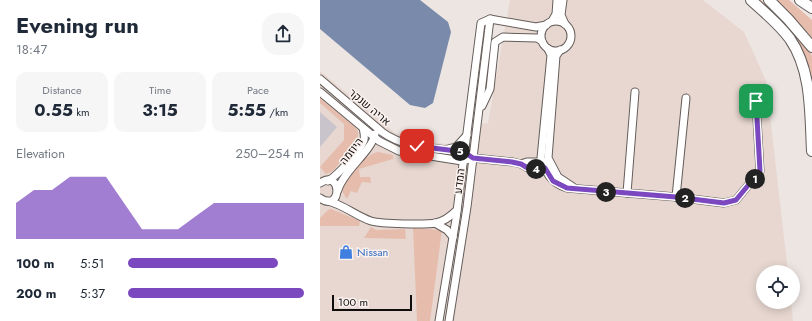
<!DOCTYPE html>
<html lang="en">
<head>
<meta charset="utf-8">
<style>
  body { margin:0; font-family:Jost,Heebo,sans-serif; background:#f6f6f7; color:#1f2937; height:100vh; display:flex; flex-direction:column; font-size:15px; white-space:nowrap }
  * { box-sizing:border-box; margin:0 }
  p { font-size:13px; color:#747a83 }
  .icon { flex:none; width:22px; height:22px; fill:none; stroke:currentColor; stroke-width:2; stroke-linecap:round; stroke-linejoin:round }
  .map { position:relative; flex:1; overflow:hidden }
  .drawer { display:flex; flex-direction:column; background:#fff; width:320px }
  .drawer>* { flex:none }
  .fabs { position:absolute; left:436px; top:265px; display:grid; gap:8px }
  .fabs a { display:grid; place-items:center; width:44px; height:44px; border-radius:50%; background:#fff; box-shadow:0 2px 10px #0003; font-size:20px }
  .scale { position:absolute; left:12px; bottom:10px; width:80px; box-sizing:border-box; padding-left:4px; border:2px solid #0f0c0b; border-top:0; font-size:11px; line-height:14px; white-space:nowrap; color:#0f0c0b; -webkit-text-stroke:3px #fbf2ef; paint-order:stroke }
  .pin { position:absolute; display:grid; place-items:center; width:34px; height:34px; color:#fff; margin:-17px; border-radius:8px; box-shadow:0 2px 6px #0006 }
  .km { position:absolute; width:20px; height:20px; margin:-10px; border-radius:50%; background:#222; color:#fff; font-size:11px; line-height:20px; text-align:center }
  .round { display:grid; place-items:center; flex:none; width:42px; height:42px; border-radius:16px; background:#f6f6f7 }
  .summary { display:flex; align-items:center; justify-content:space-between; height:68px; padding:0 16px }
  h1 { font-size:22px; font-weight:700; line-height:30px }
  .figures { display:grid; grid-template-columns:repeat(3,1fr); gap:6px; height:68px; padding:4px 16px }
  .figures div { display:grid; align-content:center; border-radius:10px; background:#f6f6f7; text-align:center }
  .figures b { font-size:17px; font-weight:700 }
  .figures small { font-size:11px; font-weight:400 }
  .figures p { font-size:11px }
  .chart { height:112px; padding:8px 16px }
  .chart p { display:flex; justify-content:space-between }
  .chart svg { width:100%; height:72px; margin-top:4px; fill:#7c48c0; opacity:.7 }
  ul { padding:0 16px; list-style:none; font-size:13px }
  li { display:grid; grid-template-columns:64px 48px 1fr; align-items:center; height:30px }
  li i { height:10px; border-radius:5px; background:#7c48c0 }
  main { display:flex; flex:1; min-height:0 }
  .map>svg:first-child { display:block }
</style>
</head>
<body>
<main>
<section class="drawer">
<div class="summary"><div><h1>Evening run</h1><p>18:47</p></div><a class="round"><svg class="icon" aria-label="share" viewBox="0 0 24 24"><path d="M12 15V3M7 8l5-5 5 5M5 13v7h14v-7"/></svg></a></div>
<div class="figures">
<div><p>Distance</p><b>0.55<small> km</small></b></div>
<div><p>Time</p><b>3:15</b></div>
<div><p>Pace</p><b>5:55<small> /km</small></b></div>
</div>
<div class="chart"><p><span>Elevation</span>250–254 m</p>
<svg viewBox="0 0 160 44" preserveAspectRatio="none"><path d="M0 44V22L10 14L20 14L30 6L40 6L50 6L60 22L70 38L80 38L90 38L100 30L110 22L120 22L130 22L140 22L150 22L160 22V44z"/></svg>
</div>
<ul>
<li><b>100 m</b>5:51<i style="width:85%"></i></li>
<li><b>200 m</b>5:37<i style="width:100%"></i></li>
</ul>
</section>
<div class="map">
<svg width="492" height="321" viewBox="0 0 492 321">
  <rect width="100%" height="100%" fill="#ede5e2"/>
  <path fill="#e7d7d0" d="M190 0H383L424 32 446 81 468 272H443V302H471L473 321H0V71L75 133 100 141 126 144 135 142 143 135 145 125 168 123Z"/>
  <g fill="#e6bdad">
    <path d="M437 0H441C451 9 489 44 492 56 492 64 492 81 492 91L490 74 484 56Z"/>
    <path d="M455 0H469L492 20V40L484 30Z"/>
    <path d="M0 98 35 127 38 132V140L13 171 6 174 0 167 24 140V124L0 103Z"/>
    <path d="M58 152 73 155V159L39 169 40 177H50L51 183 42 182 37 193 31 191 27 199 23 193V185C32 173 43 155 58 152Z"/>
    <path d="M11 209 40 221 39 226H0V218L8 210Z"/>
    <path d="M51 227 56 230 85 229 86 239 44 238Z"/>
    <path d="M93 228 122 230 110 321H97Z"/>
  </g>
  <path fill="#798aaa" d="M0 0H100L128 22 131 32 113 103 105 108 90 105 0 29Z"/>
  <path fill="#c9c4cb" d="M0 112 17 127 0 147Z"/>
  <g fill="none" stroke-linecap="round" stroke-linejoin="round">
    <defs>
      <g id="minor">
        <path d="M243 0 241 15 245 24"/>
        <path d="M232 21 236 14 237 0"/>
        <circle cx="236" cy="36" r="15"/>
        <path d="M228 49 231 55 221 158C226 173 231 183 247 188L356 197 404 203 416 200 440 171 436 101"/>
        <path d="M240 50 236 56 228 158 238 177 253 187"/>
        <path d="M0 79 62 132C85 149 117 148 144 152L148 155"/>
        <path d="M0 92 59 141 79 151 142 161 153 158 193 162 201 164 206 167 219 169 225 168 230 163"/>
        <path d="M162 106 170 89 175 42 183 37 217 38 222 41"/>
        <path d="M128 149 136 147 147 135"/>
        <path d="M201 164 207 162H226"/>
        <path d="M8 181C18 175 40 151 44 140 45 136 44 132 43 128"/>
        <path d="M0 183C23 168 22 214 0 198"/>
        <path d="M18 190C23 171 52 151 55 134"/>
        <path d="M307 193 315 92"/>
        <path d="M356 197 366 98"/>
        <path d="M8 201C24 205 36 216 51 221 61 224 106 225 116 223 125 221 131 216 137 210"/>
        <path d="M115 223 127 230 133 237"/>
        <path d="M119 321 136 219 161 23 170 19 216 27 226 25"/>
        <path d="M129 321 147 207 170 19"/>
      </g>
      <g id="highway">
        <path d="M431 0C444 12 459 24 470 39 492 71 490 113 492 151"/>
        <path d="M449 0 468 19 492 47"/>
        <path d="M480 0 492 8"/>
      </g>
    </defs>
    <use href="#minor" stroke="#645d5a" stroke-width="9"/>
    <use href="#highway" stroke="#645d5a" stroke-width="12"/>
    <use href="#minor" stroke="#fff" stroke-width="7"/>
    <use href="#highway" stroke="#fff" stroke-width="10"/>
  </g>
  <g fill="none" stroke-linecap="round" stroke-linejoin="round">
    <defs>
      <path id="route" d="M97 146 144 152 153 158 192 162 201 164 206 167 219 169 225 168 233 181 247 188 356 197 404 203 416 200 440 171 436 101"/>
    </defs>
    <use href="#route" stroke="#fff" stroke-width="8"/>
    <use href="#route" stroke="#7c48c0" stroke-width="5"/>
  </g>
  <defs>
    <symbol id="shop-bare" viewBox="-9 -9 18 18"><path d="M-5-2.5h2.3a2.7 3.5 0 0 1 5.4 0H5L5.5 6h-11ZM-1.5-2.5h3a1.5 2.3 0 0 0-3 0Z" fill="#3f7fe0" stroke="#fbf2ef" stroke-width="2.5" paint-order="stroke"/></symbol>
  </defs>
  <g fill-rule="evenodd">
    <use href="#shop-bare" x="16" y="242" width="20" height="20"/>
  </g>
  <g text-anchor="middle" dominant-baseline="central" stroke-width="3" stroke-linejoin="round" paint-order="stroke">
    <g font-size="11" fill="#0f0c0b" stroke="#fbf2ef">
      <text transform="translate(50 107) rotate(40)">אריה שנקר</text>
      <text transform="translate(31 151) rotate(-52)">היוזמה</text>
      <text transform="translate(139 181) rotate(-83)">המדע</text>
    </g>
    <g font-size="11" fill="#366cbe" stroke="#fbf2ef" text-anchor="start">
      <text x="37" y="252">Nissan</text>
    </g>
  </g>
</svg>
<div class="fabs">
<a><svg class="icon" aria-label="locate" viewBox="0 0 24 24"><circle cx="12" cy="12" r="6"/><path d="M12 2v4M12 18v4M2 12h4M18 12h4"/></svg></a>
</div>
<div class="scale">100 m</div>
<div class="pin" style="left:436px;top:101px;background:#1e9e55"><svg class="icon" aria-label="arrive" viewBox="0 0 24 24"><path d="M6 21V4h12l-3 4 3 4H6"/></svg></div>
<div class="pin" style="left:97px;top:146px;background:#d93025"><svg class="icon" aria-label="check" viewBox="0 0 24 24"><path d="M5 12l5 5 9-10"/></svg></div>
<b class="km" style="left:435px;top:179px">1</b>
<b class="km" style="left:365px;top:198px">2</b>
<b class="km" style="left:286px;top:192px">3</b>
<b class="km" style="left:216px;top:169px">4</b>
<b class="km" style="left:140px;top:151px">5</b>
</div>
</main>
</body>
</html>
